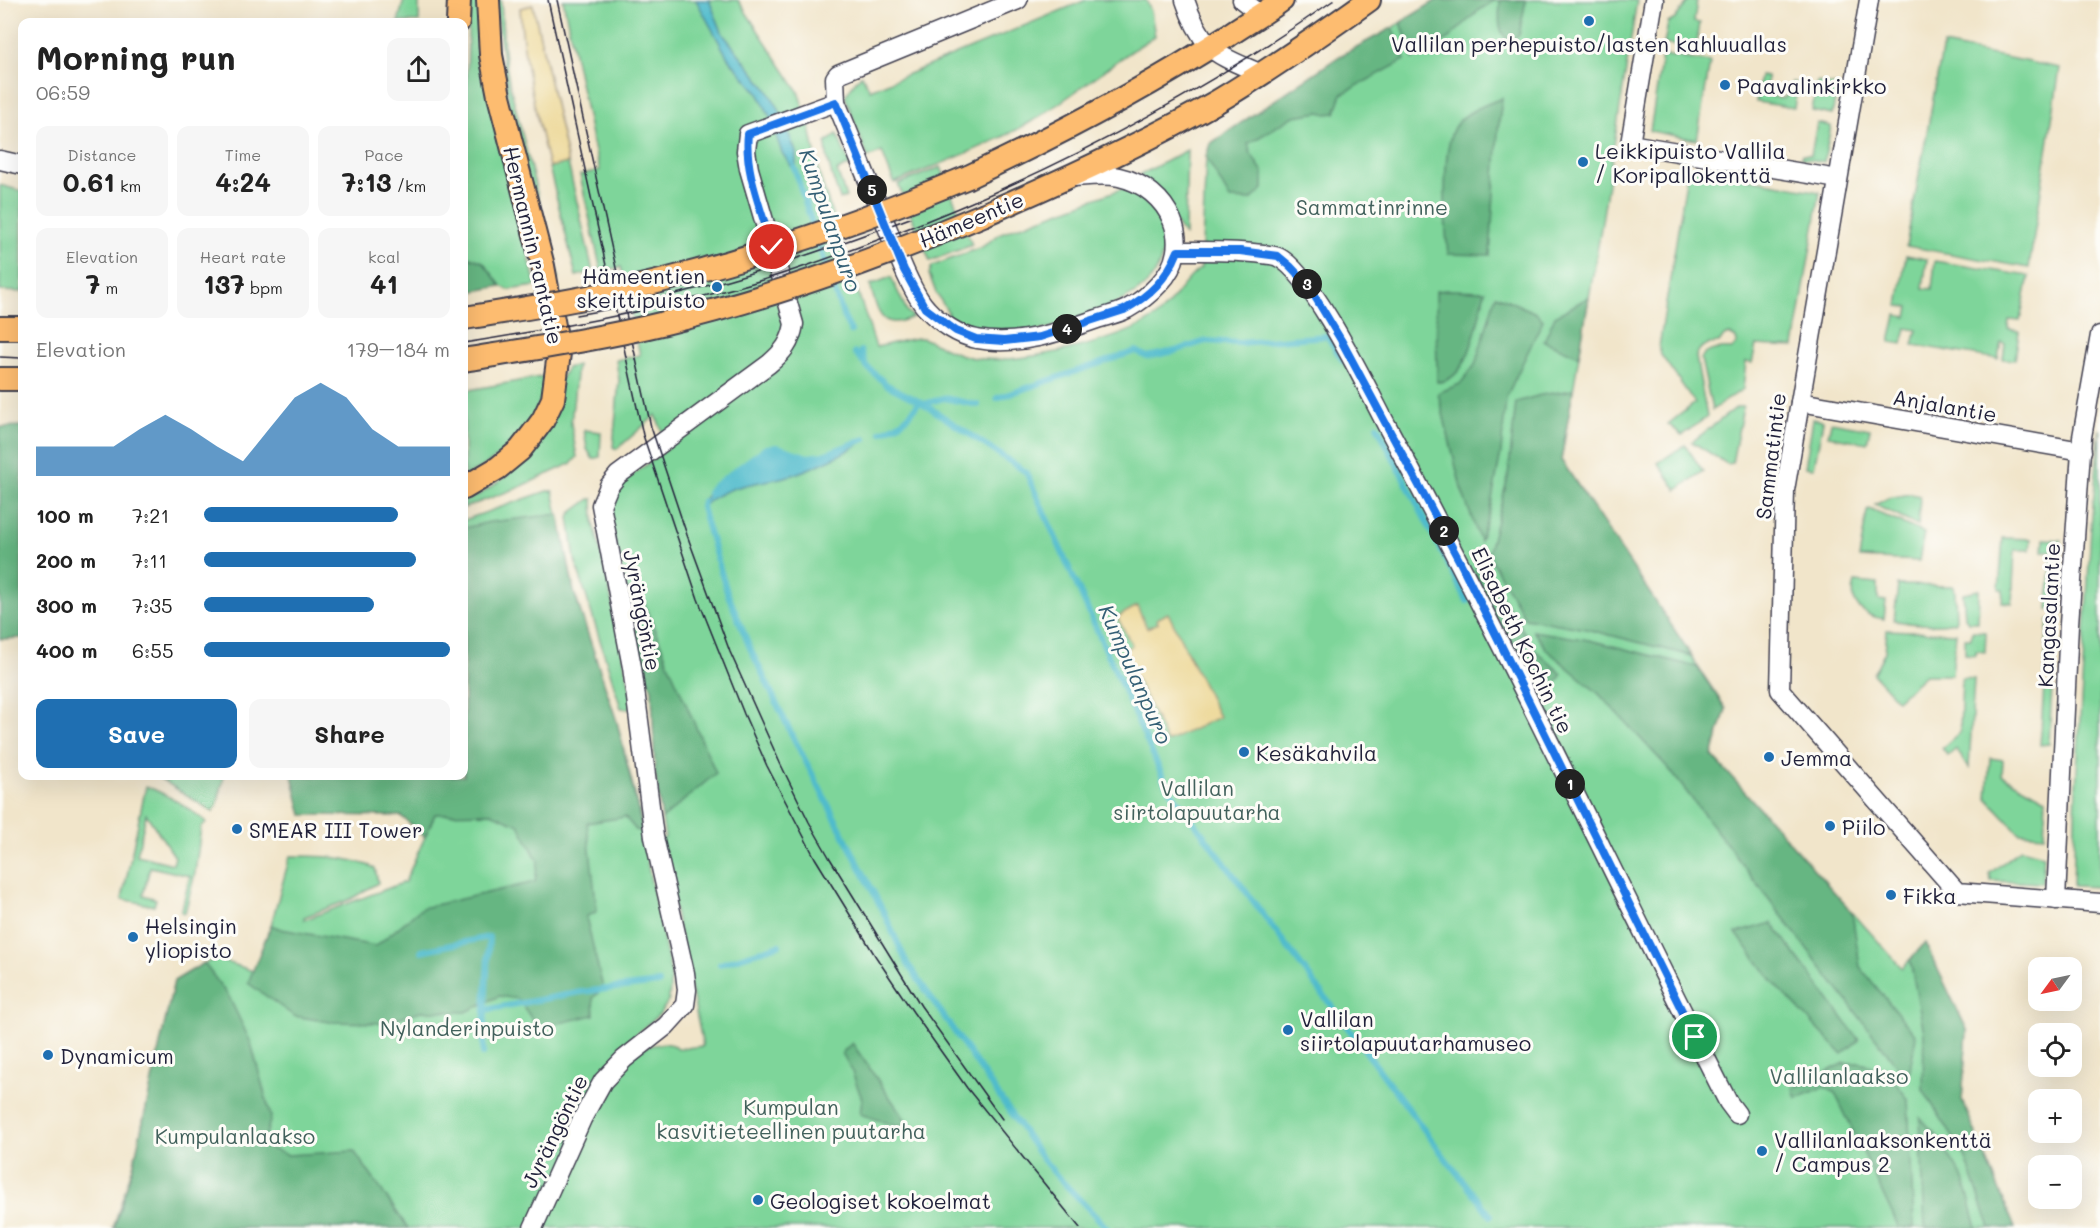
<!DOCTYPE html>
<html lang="en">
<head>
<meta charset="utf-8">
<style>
  body { margin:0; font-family:Mali,sans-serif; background:#f6f6f6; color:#222; height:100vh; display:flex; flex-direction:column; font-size:22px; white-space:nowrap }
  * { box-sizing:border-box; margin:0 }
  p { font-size:20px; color:#767676 }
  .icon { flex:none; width:33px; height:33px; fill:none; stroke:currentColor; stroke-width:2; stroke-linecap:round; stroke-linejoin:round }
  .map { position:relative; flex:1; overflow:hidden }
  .sheet { position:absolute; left:18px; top:18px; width:450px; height:762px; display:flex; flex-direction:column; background:#fff; border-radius:12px; box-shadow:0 6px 24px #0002 }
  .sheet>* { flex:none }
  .needle { width:39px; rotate:237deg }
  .fabs { position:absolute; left:2028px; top:957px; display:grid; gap:12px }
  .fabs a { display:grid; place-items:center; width:54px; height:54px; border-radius:12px; background:#fff; box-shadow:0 6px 24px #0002; font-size:30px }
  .pin { position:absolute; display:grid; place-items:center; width:51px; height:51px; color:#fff; margin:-26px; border:3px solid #fff; border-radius:50%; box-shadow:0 2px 6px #0007 }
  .km { position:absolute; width:30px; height:30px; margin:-15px; border-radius:50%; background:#222; color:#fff; font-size:16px; line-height:30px; text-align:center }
  .round { display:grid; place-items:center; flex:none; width:63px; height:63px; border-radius:12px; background:#f6f6f6 }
  .overview { display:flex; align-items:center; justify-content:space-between; height:102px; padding:0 18px }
  h1 { font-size:33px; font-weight:800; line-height:45px }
  .stats { display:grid; grid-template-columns:repeat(3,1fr); gap:9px; height:102px; padding:6px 18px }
  .stats div { display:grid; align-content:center; border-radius:12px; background:#f6f6f6; text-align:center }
  .stats b { font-size:26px; font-weight:800 }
  .stats small { font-size:16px; font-weight:400 }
  .stats p { font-size:16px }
  .chart { height:168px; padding:12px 18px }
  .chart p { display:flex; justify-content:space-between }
  .chart svg { width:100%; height:108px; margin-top:6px; fill:#1f6fb2; opacity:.7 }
  .button { display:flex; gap:12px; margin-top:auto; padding:12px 18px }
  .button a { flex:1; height:69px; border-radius:12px; background:#1f6fb2; color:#fff; font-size:24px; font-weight:800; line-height:69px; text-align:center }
  .button a+a { background:#f6f6f6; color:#222 }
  ul { padding:0 18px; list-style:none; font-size:20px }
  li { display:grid; grid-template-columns:96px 72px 1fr; align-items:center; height:45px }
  li i { height:15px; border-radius:8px; background:#1f6fb2 }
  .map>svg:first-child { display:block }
</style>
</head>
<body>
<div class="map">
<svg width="2100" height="1228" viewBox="0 0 2100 1228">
  <rect width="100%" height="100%" fill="#fdfcf7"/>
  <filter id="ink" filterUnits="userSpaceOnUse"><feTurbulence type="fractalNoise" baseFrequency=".0167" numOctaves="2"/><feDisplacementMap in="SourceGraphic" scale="12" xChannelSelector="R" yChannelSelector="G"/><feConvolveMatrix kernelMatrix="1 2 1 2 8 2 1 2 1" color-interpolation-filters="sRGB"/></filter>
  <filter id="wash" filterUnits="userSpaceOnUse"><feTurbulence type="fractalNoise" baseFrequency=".008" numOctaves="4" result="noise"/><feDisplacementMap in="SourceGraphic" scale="24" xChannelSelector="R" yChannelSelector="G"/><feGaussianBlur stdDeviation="1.35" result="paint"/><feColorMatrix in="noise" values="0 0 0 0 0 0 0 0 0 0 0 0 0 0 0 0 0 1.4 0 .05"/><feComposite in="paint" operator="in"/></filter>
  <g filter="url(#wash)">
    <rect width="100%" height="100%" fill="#f1e5ca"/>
    <g fill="#7ed59a" stroke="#507c6a" stroke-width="1.5" fill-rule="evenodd">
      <path d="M404 0H419V22H398Z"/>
      <path d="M469 0H479L510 178 536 286 508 290 501 286 483 262 464 255V109L467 83Z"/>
      <path d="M495 0H501L504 52 509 82 559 279 554 280 509 106Z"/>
      <path d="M563 0H738L798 91 810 128 820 177 876 347C887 345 913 337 922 338 925 339 931 342 934 343 950 350 964 358 982 359 1025 363 1124 341 1158 315 1175 301 1183 280 1201 268L1206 157 1210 144 1340 56 1392 28 1437 0H1637L1600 234 1561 460 1726 709 1712 755 1902 968 1925 943 1967 1030 1962 1100 2015 1228H113L134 1163 174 981 204 963 218 959 253 971 271 925 290 856C322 856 346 856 375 868L378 883 351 899 304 917V920L405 882 446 789 464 776V520L547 491H553L574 592 617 722 640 814 649 871 671 974 669 1000 660 1014 635 1035 644 1047C656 1045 669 1039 677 1049L703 1046 660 839 665 838 655 773 652 689 642 667 631 610 610 521 611 500 618 486 668 448 656 415 617 449 613 447 619 380 616 360 640 355 621 267 601 271 580 175 600 170 592 140Z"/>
      <path d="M1086 0H1146L1151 11 1155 36C1111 62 1073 97 1029 123 987 147 939 164 894 183L882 152 868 158 845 96 857 79 862 75 870 90Z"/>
      <path d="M1689 0H1697L1694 22 1700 23 1696 49 1664 44 1668 23 1675 19Z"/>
      <path d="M1943 45 2060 68 2029 268 1906 246Z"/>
      <path d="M1662 55 1710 62 1697 140 1650 131Z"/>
      <path d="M1760 75 1767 76V91C1780 104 1789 99 1792 82L1798 83 1794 108 1756 102Z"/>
      <path d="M1817 82 1838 86 1832 115 1812 111Z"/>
      <path d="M1817 123 1831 126 1824 162 1801 158 1802 154 1811 155Z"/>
      <path d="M837 134 850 165 837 171 846 197 840 199C834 181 826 162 826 143Z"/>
      <path d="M1187 150 1185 228V236L1140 175Z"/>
      <path d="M568 163 593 272 576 276 549 167Z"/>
      <path d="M941 167 972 245 930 261 898 184Z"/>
      <path d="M1688 168 1820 192 1794 347 1756 345 1752 363 1746 362 1743 389 1712 410 1701 359C1706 349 1722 348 1732 349L1737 343 1736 338 1729 334 1724 336 1719 343C1707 344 1700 344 1696 357L1707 417 1682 435 1668 424 1695 403 1661 355 1659 347Z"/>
      <path d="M0 185 22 191V292L0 291Z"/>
      <path d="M1124 188C1145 198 1159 211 1163 235 1166 255 1157 276 1142 288 1121 305 1062 327 1035 331 1024 332 1013 332 1003 333 997 333 990 335 984 334 972 332 957 323 946 319L948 312 936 293 929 274 932 266 982 247 1001 233Z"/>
      <path d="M1906 255 1927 259 1923 288 1932 289 1935 261 2029 276 2020 321 2009 320 2008 329 2019 331 2015 360 2003 359 2005 344 2001 342 1998 359 1913 345 1917 330 1906 328 1902 344 1890 342 1896 315 1907 317 1909 307 1898 306Z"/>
      <path d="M891 277 907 311 913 317C880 332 878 312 870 285Z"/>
      <path d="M577 365 571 424 577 457 572 463 520 487 464 508V501L482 493 508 475 567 368Z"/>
      <path d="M546 376C542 421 503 459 464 477V391Z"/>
      <path d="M1737 407H1743L1732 463 1727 464 1692 442Z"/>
      <path d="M1813 419 1823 421 1814 468 1805 467Z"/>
      <path d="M1831 422 1870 429 1867 443 1828 436Z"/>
      <path d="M2100 429V887L2073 886 2076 788 2091 527Z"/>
      <path d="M584 430 601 432 600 457 593 459 587 449Z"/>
      <path d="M1685 445 1703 471 1677 490 1658 463Z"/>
      <path d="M1911 494 1920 496 1918 526 1875 505 1888 498Z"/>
      <path d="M590 499H593L594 524 606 573 633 703 628 709 621 708 575 560 569 517 571 513Z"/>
      <path d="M1869 509 1924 533 1919 561 1859 558 1867 511Z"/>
      <path d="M2003 538 2031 539 2030 550H2015L2012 603 2002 602 2003 589H1999Z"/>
      <path d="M2044 539 2061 540 2057 610H2048L2052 552 2043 551Z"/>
      <path d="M1855 582 1878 584V600L1886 601 1884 619C1864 616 1848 605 1855 582Z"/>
      <path d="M1898 585 1952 586 1955 591 1956 622C1937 626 1913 625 1894 620Z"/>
      <path d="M1979 590 1978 622H1968L1965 617 1963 593Z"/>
      <path d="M2048 620 2056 621 2053 676H2044Z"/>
      <path d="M1887 630 1956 633 1952 675H1925L1897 700 1873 674 1885 652Z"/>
      <path d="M1972 631 1986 632 1985 652 1976 651V655L1965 654V638H1971Z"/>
      <path d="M1962 678 1974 679 1969 768 1956 749 1948 756 1942 748 1960 732Z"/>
      <path d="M2044 686 2052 687 2049 744 2040 745Z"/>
      <path d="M1990 758 2003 760 2002 775 2046 799 2044 835 2019 833 1987 798Z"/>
      <path d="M156 776H224L217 805 213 812Z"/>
      <path d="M146 786C169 795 187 806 206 822L201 828 195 873 185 913 181 912 190 876 150 867 143 895 156 899 154 906 122 899ZM146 814 175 857 173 864 137 855Z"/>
      <path d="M2021 849 2044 855 2042 883 1991 881 1990 873Z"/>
    </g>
    <g fill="#66b682" stroke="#446c5e" stroke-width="1.5">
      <path d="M1437 0H1495L1478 11 1449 38 1413 59 1401 22Z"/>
      <path d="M1500 0H1526L1519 35 1513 39H1507C1496 29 1500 13 1500 0Z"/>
      <path d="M1392 28 1405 60 1342 94 1335 113 1327 114 1320 112 1294 116 1248 144 1251 154 1263 172V189L1251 200 1230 199 1206 157 1210 144 1340 56Z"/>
      <path d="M1502 98 1498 131 1490 255 1448 254C1445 228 1441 148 1455 126 1464 112 1487 104 1502 98Z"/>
      <path d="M464 255 483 262 501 286 464 293Z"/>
      <path d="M1447 290 1485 291C1478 317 1471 382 1437 382L1436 291Z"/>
      <path d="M1496 295 1536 313 1543 320 1506 398 1501 452 1490 510 1480 541 1461 488 1438 393 1460 384 1475 365Z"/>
      <path d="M1589 297 1579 356 1544 341 1555 316Z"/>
      <path d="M1573 390 1561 460 1692 656 1586 629 1525 618 1488 555 1508 477 1516 402 1541 395Z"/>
      <path d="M22 426V638L0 639V427Z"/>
      <path d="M559 514 574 592 617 722 643 832 636 830 625 817 587 823 597 911 586 917 603 988 593 998 594 1015 538 1028 518 999 499 996 466 1012 421 1011 381 1023 330 1022 294 1016 248 983 271 925 281 929 376 946 422 908 535 882 538 861 519 825 491 813 435 814 425 837 401 816 302 815 292 776H464V528L490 522Z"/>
      <path d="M1479 564 1486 570 1534 649 1562 674 1540 709 1479 584 1474 571Z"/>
      <path d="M627 593 643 599 669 665 716 773 662 819 655 773 652 689 642 667Z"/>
      <path d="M1533 631 1589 640 1697 667 1726 709 1712 755 1852 912 1860 967 1916 1036 1909 1075H1904L1669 769 1599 694 1547 650Z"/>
      <path d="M1772 923 1859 1040 1842 1054 1774 983 1736 933Z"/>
      <path d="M1925 943 1967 1030 1962 1100 2015 1228H1990L1965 1156 1923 1090 1924 1033 1910 960Z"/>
      <path d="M204 963 229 997 251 1043 271 1117 263 1146 288 1155 354 1151 408 1228H114L134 1163 174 981Z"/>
      <path d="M852 1043 907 1122 899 1127 860 1114 862 1099 851 1069 842 1053Z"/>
      <path d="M1845 1063H1859L1885 1069 1908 1099 1914 1228H1899L1835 1093 1825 1087 1796 1098 1793 1088Z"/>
      <path d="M1920 1118 1935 1133 1964 1179 1977 1228H1925Z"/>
    </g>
    <g fill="#eeda9e" stroke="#887e6c" stroke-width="1.5">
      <path d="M533 5 568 163 549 167C536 114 523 62 520 8Z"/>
      <path d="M1137 606 1147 628 1158 623 1157 619 1168 613 1219 717 1167 742 1123 651 1132 645 1117 617Z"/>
    </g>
    <g fill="#50bbcc" stroke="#396e84" stroke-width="1.5">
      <path d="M696 0H709L723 34 767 89 778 107 796 152V173L782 153 769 115 758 93 728 58Z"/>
      <path d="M865 439C851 452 804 472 785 477 756 484 724 485 702 507V503L713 487 766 448 778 447 808 457 823 455Z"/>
    </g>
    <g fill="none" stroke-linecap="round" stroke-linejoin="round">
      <g stroke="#50bbcc" stroke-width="6">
        <path d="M794 167 821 251 844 318 851 331"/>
        <path d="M861 351 866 366 887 385 924 404 1026 472 1167 786 1446 1159 1491 1216"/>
        <path d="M855 353 864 363"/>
        <path d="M997 398 1136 351 1147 357 1175 351 1206 341 1239 343 1327 336 1343 361"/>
        <path d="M924 404 944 398 978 405"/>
        <path d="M1377 426 1467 601"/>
        <path d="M881 432C900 425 909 418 919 402"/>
        <path d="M709 493 713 487 766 448 778 447 808 457 823 455 865 439"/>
        <path d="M703 501 702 507 706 522 727 592 750 648 789 729 883 911 907 963 1041 1157 1057 1176 1107 1228"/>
        <path d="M421 951 489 937 485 1010 581 992 659 983"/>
        <path d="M720 964 779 945"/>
        <path d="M483 1054 485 1010"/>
      </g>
    </g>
  </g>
  <g filter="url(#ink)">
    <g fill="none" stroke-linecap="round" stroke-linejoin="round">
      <defs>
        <g id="minor">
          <path d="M1018 0 838 74 835 78 836 102C854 145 871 189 889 232 897 253 912 294 927 309 939 322 959 336 977 339 1017 347 1060 332 1097 319 1106 316 1117 314 1127 309 1138 303 1150 294 1159 284 1197 245 1169 188 1119 177 1105 174 1089 176 1074 177"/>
          <path d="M1185 0C1190 16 1199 34 1210 47 1220 58 1247 67 1261 74"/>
          <path d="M1242 0 1260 14"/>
          <path d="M1654 0 1630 144 1838 179"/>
          <path d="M1869 0 1785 490 1780 690 1957 892 2100 903"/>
          <path d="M0 160 22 165"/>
          <path d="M1178 251C1206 251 1234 250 1263 254 1267 255 1274 255 1278 257 1312 273 1368 390 1387 426 1507 648 1614 877 1728 1102L1737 1114"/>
          <path d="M1800 402 2082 451"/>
          <path d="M2056 900 2069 624 2082 437 2100 335"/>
          <path d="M533 1228 582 1119 603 1081 624 1059 666 1026 685 1005 687 990 685 973 654 837 632 667 601 505 609 486 618 475 769 364C783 352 791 343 794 324L749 169 746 151 748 134 836 102"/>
        </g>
        <g id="major">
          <path d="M458 22 459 0"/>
          <path d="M968 177C1058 135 1145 89 1229 35 1246 23 1265 13 1282 0"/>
          <path d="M985 214C1064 180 1143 144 1218 101 1270 70 1320 35 1369 0"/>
          <path d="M0 328H22"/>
          <path d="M0 379H22"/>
          <path d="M464 488 498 468 520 450 531 436 543 420 553 399 559 353 543 266 499 96 491 55 488 0"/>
        </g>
      </defs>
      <use href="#minor" stroke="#413f50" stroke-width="21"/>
      <use href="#major" stroke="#413f50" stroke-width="26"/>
      <use href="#minor" stroke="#fff" stroke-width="18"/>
      <use href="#major" stroke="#fdbc70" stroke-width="22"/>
      <g stroke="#22223b" stroke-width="1.5">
        <path d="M548 0 643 435 698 599 744 714 767 766 815 858 876 957 913 1012 967 1088 1080 1228"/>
        <path d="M557 0 651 427 687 535 730 652 780 763 809 822 829 857 921 1006 1002 1119"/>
        <path d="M576 315C691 296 801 259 910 218"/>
        <path d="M464 343C556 328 648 312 738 287 790 273 840 254 891 235 1048 175 1196 97 1334 0"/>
        <path d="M0 357 22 358"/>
      </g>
      <defs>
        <g id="major-bridge">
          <path d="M464 318C528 308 593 298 657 282 764 255 867 219 968 177"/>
          <path d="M464 360C531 349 599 339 665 323 775 297 881 258 985 214"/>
        </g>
      </defs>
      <use href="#major-bridge" stroke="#413f50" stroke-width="26" stroke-linecap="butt"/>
      <use href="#major-bridge" stroke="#fdbc70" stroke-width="22"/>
    </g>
  </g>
  <g fill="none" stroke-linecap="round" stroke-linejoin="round" filter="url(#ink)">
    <defs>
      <path id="route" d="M772 247C762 211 744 171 748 134L836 102 904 270 925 308 956 331 976 339 1004 341 1040 337 1124 310C1149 296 1167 279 1178 251H1240L1278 256 1290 266 1308 285 1341 340 1460 562 1695 1037"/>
    </defs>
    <use href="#route" stroke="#fff" stroke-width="12"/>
    <use href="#route" stroke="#1a73e8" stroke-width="8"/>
  </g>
  <g fill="#1f6fb2" stroke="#fdfcf7" stroke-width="2">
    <circle cx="1589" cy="21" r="6"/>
    <circle cx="1725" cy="85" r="6"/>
    <circle cx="1583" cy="162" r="6"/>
    <circle cx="717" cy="287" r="6"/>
    <circle cx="1244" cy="752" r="6"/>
    <circle cx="1769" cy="757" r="6"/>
    <circle cx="1830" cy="826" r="6"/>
    <circle cx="237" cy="829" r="6"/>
    <circle cx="1891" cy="895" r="6"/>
    <circle cx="133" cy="937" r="6"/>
    <circle cx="1288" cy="1030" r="6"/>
    <circle cx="48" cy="1055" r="6"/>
    <circle cx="1762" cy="1151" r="6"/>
    <circle cx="758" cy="1200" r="6"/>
  </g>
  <g text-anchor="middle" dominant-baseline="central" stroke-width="6" stroke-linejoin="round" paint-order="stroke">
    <g font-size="21" fill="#22223b" stroke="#fdfcf7" text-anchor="start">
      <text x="1589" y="43" text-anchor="middle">Vallilan perhepuisto/lasten kahluuallas</text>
      <text x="1737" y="85">Paavalinkirkko</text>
      <text x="1595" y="150">Leikkipuisto Vallila<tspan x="1595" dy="24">/ Koripallokenttä</tspan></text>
      <text x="705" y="275" text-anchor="end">Hämeentien<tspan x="705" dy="24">skeittipuisto</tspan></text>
      <text x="1256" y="752">Kesäkahvila</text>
      <text x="1781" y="757">Jemma</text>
      <text x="1842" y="826">Piilo</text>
      <text x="249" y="829">SMEAR III Tower</text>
      <text x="1903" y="895">Fikka</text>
      <text x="145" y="925">Helsingin<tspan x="145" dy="24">yliopisto</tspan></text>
      <text x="1300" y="1018">Vallilan<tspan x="1300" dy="24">siirtolapuutarhamuseo</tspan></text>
      <text x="60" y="1055">Dynamicum</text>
      <text x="1774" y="1139">Vallilanlaaksonkenttä<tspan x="1774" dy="24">/ Campus 2</tspan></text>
      <text x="770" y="1200">Geologiset kokoelmat</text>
    </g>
    <g font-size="21" fill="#42615c" stroke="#fdfcf7">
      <text x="1372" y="206">Sammatinrinne</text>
      <text x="1197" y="787">Vallilan<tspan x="1197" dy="24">siirtolapuutarha</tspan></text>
      <text x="467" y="1027">Nylanderinpuisto</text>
      <text x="1839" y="1075">Vallilanlaakso</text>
      <text x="791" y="1106">Kumpulan<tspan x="791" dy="24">kasvitieteellinen puutarha</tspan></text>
      <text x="235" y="1135">Kumpulanlaakso</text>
    </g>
    <g font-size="21" fill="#22223b" stroke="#fdfcf7">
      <text transform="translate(971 219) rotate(-23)">Hämeentie</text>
      <text transform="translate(534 245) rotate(77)">Hermannin rantatie</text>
      <text transform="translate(1945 405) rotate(10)">Anjalantie</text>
      <text transform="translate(1770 456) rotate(-83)">Sammatintie</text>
      <text transform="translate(643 610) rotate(79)">Jyrängöntie</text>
      <text transform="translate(2048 615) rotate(-87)">Kangasalantie</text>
      <text transform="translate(1523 640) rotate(64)">Elisabeth Kochin tie</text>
      <text transform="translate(554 1131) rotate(-64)">Jyrängöntie</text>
    </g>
    <g font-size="22" font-style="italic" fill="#345f75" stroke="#fdfcf7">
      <text transform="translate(831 220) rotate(71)">Kumpulanpuro</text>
      <text transform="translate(1136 674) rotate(66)">Kumpulanpuro</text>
    </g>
  </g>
</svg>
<div class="fabs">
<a><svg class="needle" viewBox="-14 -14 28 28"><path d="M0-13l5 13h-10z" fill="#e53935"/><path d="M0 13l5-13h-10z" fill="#767676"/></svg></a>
<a><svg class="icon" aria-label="locate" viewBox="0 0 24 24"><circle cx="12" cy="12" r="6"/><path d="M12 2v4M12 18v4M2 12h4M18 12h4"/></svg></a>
<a>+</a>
<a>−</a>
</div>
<div class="pin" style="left:1695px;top:1037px;background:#1e9e55"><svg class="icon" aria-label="arrive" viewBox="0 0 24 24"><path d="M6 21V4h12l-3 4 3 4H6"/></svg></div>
<div class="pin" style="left:772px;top:247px;background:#d93025"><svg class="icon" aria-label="check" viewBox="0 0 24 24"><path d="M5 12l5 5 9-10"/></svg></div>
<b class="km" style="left:1570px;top:784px">1</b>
<b class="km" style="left:1444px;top:531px">2</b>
<b class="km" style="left:1307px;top:284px">3</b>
<b class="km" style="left:1067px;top:329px">4</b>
<b class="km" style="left:872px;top:190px">5</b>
<section class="sheet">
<div class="overview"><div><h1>Morning run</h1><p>06:59</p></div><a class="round"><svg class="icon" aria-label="share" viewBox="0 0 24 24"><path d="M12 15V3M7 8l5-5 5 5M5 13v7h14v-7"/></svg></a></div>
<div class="stats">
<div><p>Distance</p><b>0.61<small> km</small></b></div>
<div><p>Time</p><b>4:24</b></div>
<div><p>Pace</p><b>7:13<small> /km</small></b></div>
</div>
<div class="stats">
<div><p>Elevation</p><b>7<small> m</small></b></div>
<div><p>Heart rate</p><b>137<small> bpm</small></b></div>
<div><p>kcal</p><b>41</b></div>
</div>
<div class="chart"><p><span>Elevation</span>179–184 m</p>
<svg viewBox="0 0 160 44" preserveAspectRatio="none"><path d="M0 44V32L10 32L20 32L30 32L40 25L50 19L60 25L70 32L80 38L90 25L100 12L110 6L120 12L130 25L140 32L150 32L160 32V44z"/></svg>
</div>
<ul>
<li><b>100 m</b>7:21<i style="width:79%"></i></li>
<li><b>200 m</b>7:11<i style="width:86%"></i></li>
<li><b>300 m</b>7:35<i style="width:69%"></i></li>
<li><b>400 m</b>6:55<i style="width:100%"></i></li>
</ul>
<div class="button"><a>Save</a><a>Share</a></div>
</section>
</div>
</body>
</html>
